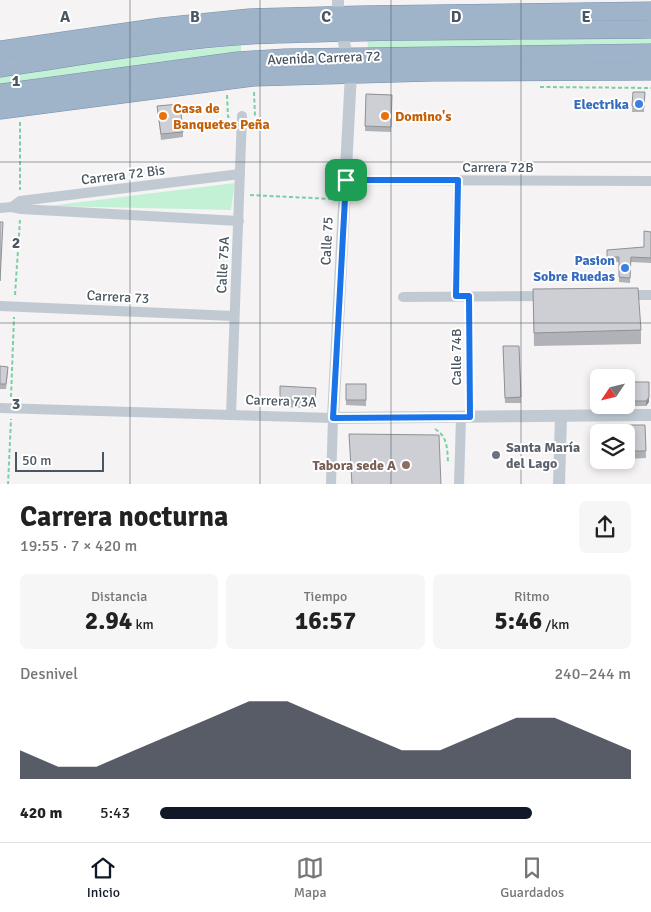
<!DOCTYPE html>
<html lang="es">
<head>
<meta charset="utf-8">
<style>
  body { margin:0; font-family:Signika,sans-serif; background:#f6f6f6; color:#222; height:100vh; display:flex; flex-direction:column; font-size:19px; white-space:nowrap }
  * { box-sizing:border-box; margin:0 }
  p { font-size:16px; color:#767676 }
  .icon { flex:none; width:28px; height:28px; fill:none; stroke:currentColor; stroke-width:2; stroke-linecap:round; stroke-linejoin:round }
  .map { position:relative; height:484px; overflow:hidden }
  .panel { display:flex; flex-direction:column; background:#fff; flex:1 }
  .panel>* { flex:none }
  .needle { width:32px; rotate:235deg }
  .fabs { position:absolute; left:590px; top:369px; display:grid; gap:10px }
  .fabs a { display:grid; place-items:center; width:45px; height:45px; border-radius:8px; background:#fff; box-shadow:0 2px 8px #0003; font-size:25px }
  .scale { position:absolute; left:15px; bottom:12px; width:89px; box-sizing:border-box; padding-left:5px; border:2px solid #4a5661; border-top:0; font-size:14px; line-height:18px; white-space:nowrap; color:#4a5661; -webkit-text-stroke:4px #fff; paint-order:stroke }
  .pin { position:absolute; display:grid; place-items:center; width:42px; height:42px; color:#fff; margin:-21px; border-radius:10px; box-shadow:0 2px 8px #0006 }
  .round { display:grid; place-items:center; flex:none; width:52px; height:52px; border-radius:8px; background:#f6f6f6 }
  .overview { display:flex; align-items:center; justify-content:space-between; height:85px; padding:0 20px }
  h1 { font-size:28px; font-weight:700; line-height:38px }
  .figures { display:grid; grid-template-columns:repeat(3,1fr); gap:8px; height:85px; padding:5px 20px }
  .figures div { display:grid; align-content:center; border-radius:8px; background:#f6f6f6; text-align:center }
  .figures b { font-size:25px; font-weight:700 }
  .figures small { font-size:14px; font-weight:400 }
  .figures p { font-size:14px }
  .chart { height:140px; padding:10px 20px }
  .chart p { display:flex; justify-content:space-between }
  .chart svg { width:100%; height:90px; margin-top:5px; fill:#111827; opacity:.7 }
  ul { padding:0 20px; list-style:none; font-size:16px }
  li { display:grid; grid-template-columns:80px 60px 1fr; align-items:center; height:38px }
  li i { height:12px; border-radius:6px; background:#111827 }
  .dock { display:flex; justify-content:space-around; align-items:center; height:70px; border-top:1px solid #e0e0e0; background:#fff; font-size:14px; color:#767676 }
  .dock a { display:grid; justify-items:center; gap:2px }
  .dock .on { color:#111827 }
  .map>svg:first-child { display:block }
</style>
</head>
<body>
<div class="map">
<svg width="651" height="485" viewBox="0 0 651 485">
  <rect width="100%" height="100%" fill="#f5f3f3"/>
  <g fill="#c3f1d5">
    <path d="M367 38H651V47H368Z"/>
    <path d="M241 45V53L0 85V76L155 54Z"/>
    <path d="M235 183 231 210 49 206Z"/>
  </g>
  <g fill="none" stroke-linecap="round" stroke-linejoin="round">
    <defs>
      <g id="trunk">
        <path d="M0 50 161 27 249 18 360 15 651 11"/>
        <path d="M0 68C83 56 167 40 251 35 384 29 518 31 651 29"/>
        <path d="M0 93 238 61 285 58 651 53"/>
        <path d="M0 110 253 77 432 72 651 71"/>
      </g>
    </defs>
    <use href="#trunk" stroke="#7690ad" stroke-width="19"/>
    <g stroke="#7ad0a6" stroke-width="2" stroke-dasharray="4 2.5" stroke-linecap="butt">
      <path d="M540 87 651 88"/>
      <path d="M254 92 255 116H254"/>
      <path d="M227 95 228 117H231"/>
      <path d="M20 122V190"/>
      <path d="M250 195 332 199"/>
      <path d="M15 295 20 220"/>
      <path d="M469 307 470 404"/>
      <path d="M11 397 14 317"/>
      <path d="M435 429C448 437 447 449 448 462"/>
      <path d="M8 485 11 419"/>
    </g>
    <g stroke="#c1cad2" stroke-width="10">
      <path d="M345 180 651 181"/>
      <path d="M12 207 21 209 239 221"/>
      <path d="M0 208 12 207 20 201 240 174"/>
      <path d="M626 295H651"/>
      <path d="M456 296 458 180"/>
      <path d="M403 297 547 296"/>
      <path d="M0 306 234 316"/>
      <path d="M0 408 333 418 331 485"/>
      <path d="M231 415 242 116"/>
      <path d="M459 485 461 417"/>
    </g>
    <g stroke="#c1cad2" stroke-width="12">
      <path d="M338 0V16L351 73 333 418 651 415"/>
      <path d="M559 485 561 416"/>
    </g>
    <use href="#trunk" stroke="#9fb4c9" stroke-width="18"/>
  </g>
  <g fill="#b0b2b7">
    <path d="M633 92H645L644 112H632Z"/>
    <path d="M366 94 392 95 391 132 365 131Z"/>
    <path d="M157 106 183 132V137L161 140Z"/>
    <path d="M651 232V263L631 262 630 283 619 282V262H607V250L644 247Z"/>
    <path d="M533 289 641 330V344L534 346Z"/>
    <path d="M503 346H519L521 403H505Z"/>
    <path d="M0 366 8 372 6 389H0Z"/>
    <path d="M628 382 649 402 646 406H629Z"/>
    <path d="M346 384H366V406L346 405Z"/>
    <path d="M280 386 316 388 315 408 280 407Z"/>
    <path d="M645 425 646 458 626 459V432Z"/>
  </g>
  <path fill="#909195" d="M649 397V402L646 406V401Z"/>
  <g fill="#cdcfd5" stroke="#909195">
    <path d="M633 92H645L644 107 632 106Z"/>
    <path d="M366 94 392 95 391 127 365 126Z"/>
    <path d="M180 104 183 132 161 134 157 106Z"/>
    <path d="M0 222H3L0 281Z"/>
    <path d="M644 231 651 232V258L631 257 630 278 619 277V257H607V250L644 247Z"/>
    <path d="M638 288 641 330 534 333 533 289Z"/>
    <path d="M503 346H519L521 397 505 398Z"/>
    <path d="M0 366 8 367 6 384H0Z"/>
    <path d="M628 382H649V397L646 401H629Z"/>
    <rect x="346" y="384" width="20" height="16"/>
    <path d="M280 386 316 388 315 401 280 399Z"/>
    <path d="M619 425H645L646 451H626V432H619Z"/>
    <path d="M349 434 439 435 441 485H352Z"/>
  </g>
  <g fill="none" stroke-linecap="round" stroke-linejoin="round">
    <defs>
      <path id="route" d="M346 180H458L456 296H469L470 417 333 418Z"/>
    </defs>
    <use href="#route" stroke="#fff" stroke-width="10"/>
    <use href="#route" stroke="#1a73e8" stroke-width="6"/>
  </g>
  <path fill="none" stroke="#4a5661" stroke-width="1" stroke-opacity="0.55" d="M130 0V485M260 0V485M391 0V485M521 0V485M0 162H651M0 323H651"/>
  <g fill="#3f7fe0" stroke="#fff" stroke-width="2">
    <circle cx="639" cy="104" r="5"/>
    <circle cx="625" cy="268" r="5"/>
  </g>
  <g fill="#e8710a" stroke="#fff" stroke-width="2">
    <circle cx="163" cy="116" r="5"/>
    <circle cx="385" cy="116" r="5"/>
  </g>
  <circle fill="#6b7280" stroke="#fff" stroke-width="2" cx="496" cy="455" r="5"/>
  <circle fill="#8d6e63" stroke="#fff" stroke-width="2" cx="406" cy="465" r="5"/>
  <g text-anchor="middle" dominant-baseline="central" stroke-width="4" stroke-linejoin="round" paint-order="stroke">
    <g font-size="14" fill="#4a5661" stroke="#fff">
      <text transform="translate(324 58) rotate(-2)">Avenida Carrera 72</text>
      <text x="498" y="167">Carrera 72B</text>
      <text transform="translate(123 175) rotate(-7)">Carrera 72 Bis</text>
      <text transform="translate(327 241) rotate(-87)">Calle 75</text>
      <text transform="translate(223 265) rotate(-87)">Calle 75A</text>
      <text transform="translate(118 297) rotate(3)">Carrera 73</text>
      <text transform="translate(456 357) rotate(-90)">Calle 74B</text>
      <text transform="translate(281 401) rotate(2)">Carrera 73A</text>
    </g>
    <g font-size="14" font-weight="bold" fill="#366cbe" stroke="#fff" text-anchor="end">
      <text x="629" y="104">Electrika</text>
      <text x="615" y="260">Pasion<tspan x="615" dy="16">Sobre Ruedas</tspan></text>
    </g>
    <g font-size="14" font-weight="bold" fill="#c56008" stroke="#fff" text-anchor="start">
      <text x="173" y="108">Casa de<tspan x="173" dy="16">Banquetes Peña</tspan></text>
      <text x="395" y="116">Domino's</text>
    </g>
    <g font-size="14" font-weight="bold" fill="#5b616d" stroke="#fff" text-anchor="start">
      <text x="506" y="447">Santa María<tspan x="506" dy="16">del Lago</tspan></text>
    </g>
    <g font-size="14" font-weight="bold" fill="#785e54" stroke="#fff" text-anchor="end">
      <text x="396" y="465">Tabora sede A</text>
    </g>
  </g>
  <g font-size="16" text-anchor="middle" font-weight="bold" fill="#4a5661" stroke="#fff" stroke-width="4" stroke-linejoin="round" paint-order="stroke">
    <text x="65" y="22">A</text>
    <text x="195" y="22">B</text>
    <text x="326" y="22">C</text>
    <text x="456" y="22">D</text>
    <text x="586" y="22">E</text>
    <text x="16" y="86">1</text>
    <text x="16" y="248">2</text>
    <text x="16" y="409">3</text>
  </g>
</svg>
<div class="fabs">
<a><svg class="needle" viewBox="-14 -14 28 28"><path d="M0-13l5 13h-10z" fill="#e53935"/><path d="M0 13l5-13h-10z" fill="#767676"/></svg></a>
<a><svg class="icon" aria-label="layers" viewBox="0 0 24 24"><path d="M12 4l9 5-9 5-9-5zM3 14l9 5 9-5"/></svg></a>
</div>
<div class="scale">50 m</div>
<div class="pin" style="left:346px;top:180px;background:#1e9e55"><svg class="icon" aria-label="arrive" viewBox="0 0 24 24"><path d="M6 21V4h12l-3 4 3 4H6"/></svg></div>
</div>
<section class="panel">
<div class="overview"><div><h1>Carrera nocturna</h1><p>19:55 · 7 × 420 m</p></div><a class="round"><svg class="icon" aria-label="share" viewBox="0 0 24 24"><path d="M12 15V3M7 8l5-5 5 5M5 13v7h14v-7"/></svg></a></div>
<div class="figures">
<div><p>Distancia</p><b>2.94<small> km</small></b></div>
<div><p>Tiempo</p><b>16:57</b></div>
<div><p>Ritmo</p><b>5:46<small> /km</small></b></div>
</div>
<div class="chart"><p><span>Desnivel</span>240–244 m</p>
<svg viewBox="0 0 160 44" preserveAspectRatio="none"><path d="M0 44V30L10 38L20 38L30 30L40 22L50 14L60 6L70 6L80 14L90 22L100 30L110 30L120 22L130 14L140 14L150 22L160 30V44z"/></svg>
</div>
<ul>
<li><b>420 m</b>5:43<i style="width:79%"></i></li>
</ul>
</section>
<nav class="dock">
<a class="on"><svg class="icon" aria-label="home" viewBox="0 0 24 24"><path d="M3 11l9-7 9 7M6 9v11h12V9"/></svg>Inicio</a>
<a><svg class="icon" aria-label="map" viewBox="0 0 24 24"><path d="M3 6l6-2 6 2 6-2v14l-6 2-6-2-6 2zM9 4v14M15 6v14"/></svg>Mapa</a>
<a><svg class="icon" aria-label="saved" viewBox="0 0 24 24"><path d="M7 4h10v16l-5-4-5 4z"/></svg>Guardados</a>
</nav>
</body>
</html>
